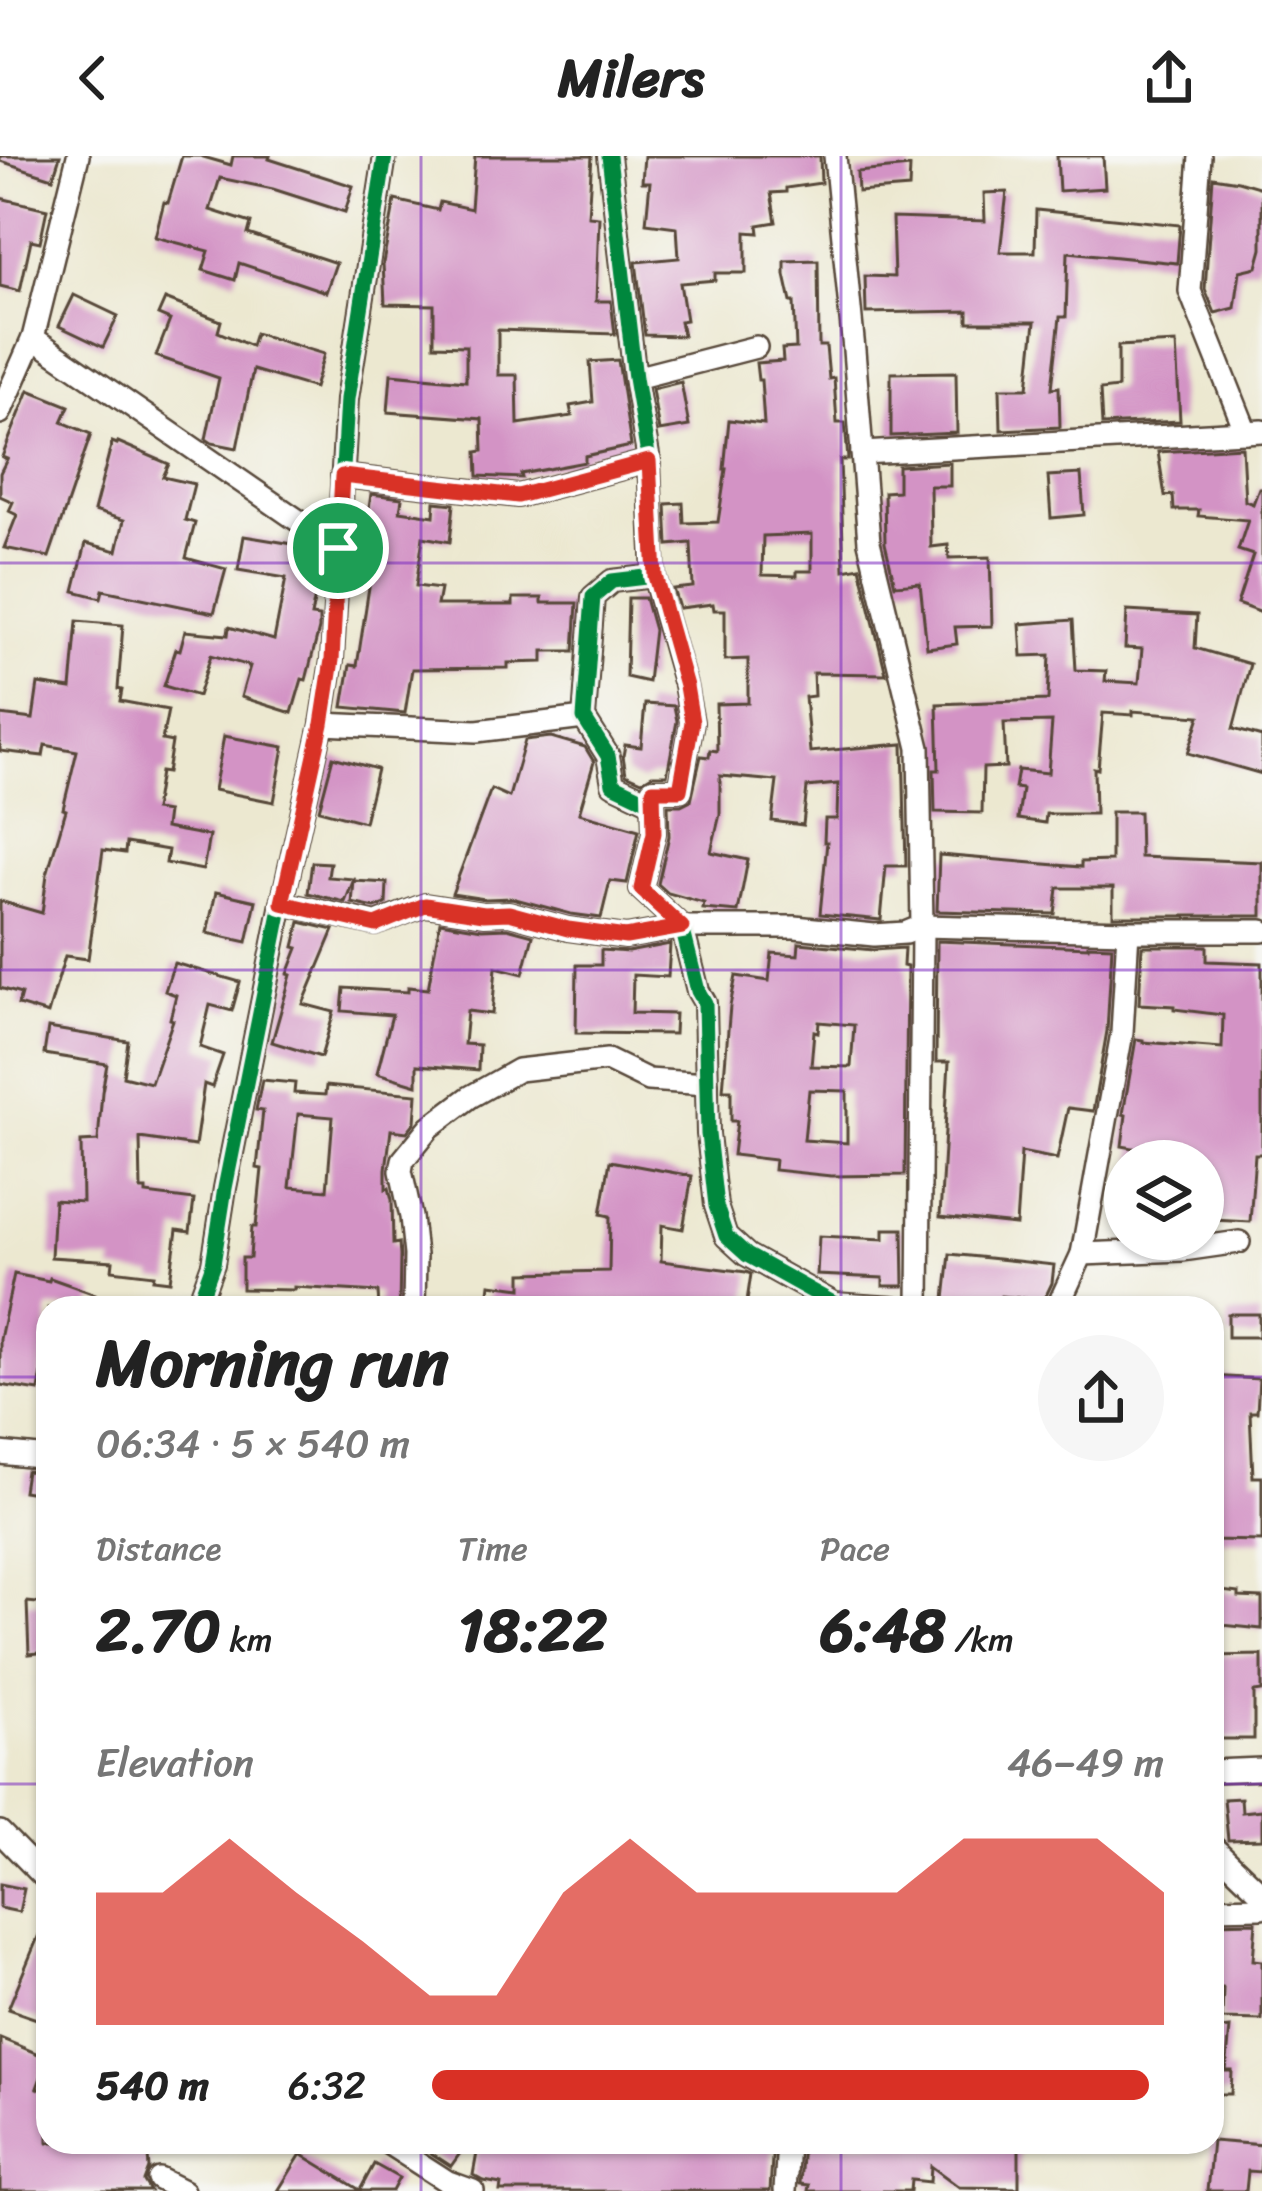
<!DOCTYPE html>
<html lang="en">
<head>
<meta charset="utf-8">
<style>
  body { margin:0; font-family:Sriracha,sans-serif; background:#f6f6f6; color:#222; height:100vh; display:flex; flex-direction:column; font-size:45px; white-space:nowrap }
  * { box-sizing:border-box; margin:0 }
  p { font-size:39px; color:#767676 }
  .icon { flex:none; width:66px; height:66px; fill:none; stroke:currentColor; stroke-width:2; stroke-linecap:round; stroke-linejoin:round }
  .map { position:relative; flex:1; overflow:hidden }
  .sheet { position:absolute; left:36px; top:1140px; width:1188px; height:858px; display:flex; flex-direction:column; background:#fff; border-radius:36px; box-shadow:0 3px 9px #0004 }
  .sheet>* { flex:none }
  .buttons { position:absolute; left:1104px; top:984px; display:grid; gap:24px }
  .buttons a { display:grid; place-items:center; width:120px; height:120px; border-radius:50%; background:#fff; box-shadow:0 3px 9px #0004; font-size:60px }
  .pin { position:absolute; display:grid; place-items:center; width:102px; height:102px; color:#fff; margin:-51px; border:6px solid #fff; border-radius:50%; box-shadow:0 3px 12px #0007 }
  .round { display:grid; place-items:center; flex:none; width:126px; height:126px; border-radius:63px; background:#f6f6f6 }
  .summary { display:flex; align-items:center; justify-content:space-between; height:204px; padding:0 60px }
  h1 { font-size:66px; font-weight:700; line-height:90px }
  .figures { display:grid; grid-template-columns:repeat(3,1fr); gap:18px; height:204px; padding:12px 60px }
  .figures div { display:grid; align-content:center }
  .figures b { font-size:60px; font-weight:700 }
  .figures small { font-size:33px; font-weight:400 }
  .figures p { font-size:33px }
  .chart { height:336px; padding:24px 60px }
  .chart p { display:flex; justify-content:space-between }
  .chart svg { width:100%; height:216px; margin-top:12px; fill:#d93025; opacity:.7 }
  ul { padding:0 60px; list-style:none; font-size:39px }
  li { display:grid; grid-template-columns:192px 144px 1fr; align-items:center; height:90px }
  li i { height:30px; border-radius:15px; background:#d93025 }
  header { display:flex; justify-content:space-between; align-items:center; height:156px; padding:0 60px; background:#fff; font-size:54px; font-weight:700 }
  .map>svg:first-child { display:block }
</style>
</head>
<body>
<header><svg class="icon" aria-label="back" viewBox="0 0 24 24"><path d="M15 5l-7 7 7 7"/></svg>Milers<svg class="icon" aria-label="share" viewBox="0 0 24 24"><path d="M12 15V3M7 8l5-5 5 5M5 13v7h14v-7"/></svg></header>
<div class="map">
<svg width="1262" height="2035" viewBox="0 0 1262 2035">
  <rect width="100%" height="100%" fill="#f6f6f2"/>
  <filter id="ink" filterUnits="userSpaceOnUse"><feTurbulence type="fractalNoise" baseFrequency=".00833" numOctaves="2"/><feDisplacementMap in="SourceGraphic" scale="24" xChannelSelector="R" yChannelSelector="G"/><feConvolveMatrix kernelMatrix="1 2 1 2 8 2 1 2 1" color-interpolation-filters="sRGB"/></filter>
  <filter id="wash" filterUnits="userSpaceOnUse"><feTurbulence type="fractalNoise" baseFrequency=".004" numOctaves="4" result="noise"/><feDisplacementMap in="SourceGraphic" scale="48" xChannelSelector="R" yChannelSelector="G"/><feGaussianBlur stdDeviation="2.7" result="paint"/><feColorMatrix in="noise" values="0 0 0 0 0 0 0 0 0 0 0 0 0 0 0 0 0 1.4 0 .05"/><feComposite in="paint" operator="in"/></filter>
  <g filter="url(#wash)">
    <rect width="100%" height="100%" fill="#ece8d0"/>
    <g id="blocks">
      <g fill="#d393c5" fill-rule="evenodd">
        <path d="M0 0H60L53 22 0 5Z"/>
        <path d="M182 0H200L231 9 233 0H270L269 3 353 30 345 56 273 33 220 22 210 54 251 67 248 78 336 107 326 136 239 107 235 124 203 114 209 95 155 81 164 46 168 47Z"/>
        <path d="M475 0H592L588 60 599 61 596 145H611L615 178 498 174V219H517L518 268 572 260 570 250 593 246 590 206 618 204 631 290 585 300V306L521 318 522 322 478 320 477 296 483 295 482 263 388 256 391 218 466 225V190L434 189V149L385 148 383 107 395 44 438 54 440 46 471 53Z"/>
        <path d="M644 0H820L821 27 786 32V36L771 37 776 66 758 69 759 77 746 76V117H715V124L680 127 686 164 680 165 683 180 645 179 636 106 679 102 677 71 646 67 650 26H642Z"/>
        <path d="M1057 0H1103L1105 32 1059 35Z"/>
        <path d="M910 11 909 32 858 36 857 16Z"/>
        <path d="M1213 21 1238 25 1262 32V93L1257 111 1240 115 1235 152 1215 157 1205 133Z"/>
        <path d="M1007 36 1000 96H1035L1036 54 1180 69 1177 107 1068 96 1066 161H1060L1052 232 1059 231 1060 271 1001 274 1000 232H1028L1035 166H968V155L866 157 865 120 894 121 892 62 985 65 984 37Z"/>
        <path d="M0 42 47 53 40 86 31 84 20 135 0 130Z"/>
        <path d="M818 104 819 190H826L829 223 834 222 837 267H845L848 304H840L844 414 860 411 886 518 813 517 814 540 805 541 810 596 903 588 906 710H886L881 764 820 758 827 686H824L825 663H837L838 628 807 631 803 669 772 665 777 625 720 620V658L711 696 748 704 738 756 703 753 704 747 668 737 658 728 669 680 668 649H681L691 644 701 600 709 601 710 594 717 595 716 548 748 547V503L725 504V454H714L713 448 679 452 673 433 693 431 691 387 668 389 666 348 683 347 684 367 718 366 726 313H724L729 264 764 268 761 224H758L756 207 783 205 782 193 796 192 794 146H791L785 119V105ZM812 378V415H797V420L762 419 763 380Z"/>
        <path d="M74 139 118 160 103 191 59 170Z"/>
        <path d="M165 143 221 165 218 176 251 190 255 177 324 198 314 232 253 214 237 292 212 287 206 283 219 222 156 200 170 164 158 159Z"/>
        <path d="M1176 187 1180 265 1102 269 1100 234 1118 232V190Z"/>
        <path d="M956 216 957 277 891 280V217Z"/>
        <path d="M681 226 689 270 659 275 652 233Z"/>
        <path d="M29 234 69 250 62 266 91 278 49 401 4 392 17 359 9 355 13 346 0 340V317L7 303 2 301Z"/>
        <path d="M112 286 117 288 118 286 169 308 163 321 194 328 185 364 195 367 186 402 226 413 214 457 103 434 101 442 74 435 86 387 117 395 124 364 94 355Z"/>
        <path d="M1242 291 1245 345 1253 348 1259 332H1262V457L1237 448 1253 399 1238 394 1248 364 1198 360 1199 354H1174L1173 339 1165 340 1158 296Z"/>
        <path d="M950 307V330H930L931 391 948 389 949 402 990 401 992 470 955 471 957 488 927 492 920 427 895 429 885 387 884 336 898 335V310Z"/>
        <path d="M1081 318 1084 359 1051 362 1048 320Z"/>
        <path d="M371 338 402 342 400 355 434 360 435 346 454 348 450 386 423 381 416 430 440 433 437 449H513V442H542V447H577L574 495H543V506L508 507V512L412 513 405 557 343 551 350 509 357 510 373 405 362 403Z"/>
        <path d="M244 380 311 391 323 400 311 460 319 461V473L306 524 302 523 292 557 241 541 250 510 211 499 198 540 164 530 176 493 180 494 185 475 228 479 229 471 274 484 286 422 238 414Z"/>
        <path d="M628 442H645L654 474 648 526 626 521Z"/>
        <path d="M1127 455 1197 459 1195 492 1250 508 1233 573 1262 581V618L1188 597 1200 560 1133 555V559L1103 557 1098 613 1094 612 1095 658H1046L1045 667 1018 663 1022 633 1015 632 1018 614 1048 617 1052 566 1004 567 1006 611 983 612 982 657 935 656 934 614H939L937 548 1048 544 1050 499 1022 500 1020 468 1073 464 1076 514 1106 515 1105 525 1139 527 1142 493 1125 492Z"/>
        <path d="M77 465 123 469 118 533 122 534 120 545 168 554 162 584 172 586 167 617 160 616 154 654 167 656 165 672 209 680 203 714 166 707 168 694 126 687 125 697 103 694 88 803 65 800 48 858 18 849 21 838 0 832V745L42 757 47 718 66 654 63 653 77 595 45 589 43 600 0 595V559L33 563 38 528 71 533Z"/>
        <path d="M645 548 674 550 677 565 667 619H652L642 625 626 618 623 600 625 589 641 591Z"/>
        <path d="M224 580 284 591 274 646 214 634Z"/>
        <path d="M551 581 585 591 594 606 579 657 639 674 627 727 610 725 601 762 571 758 512 742 485 743 452 738 491 633 509 641 525 584Z"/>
        <path d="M333 601 377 613 364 666 319 654Z"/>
        <path d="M1111 656H1139L1140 701 1262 706V760H1113V732H1058L1055 758 937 755 939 699 1081 711V706L1111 705Z"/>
        <path d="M312 706 330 707 328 721 354 723 345 746 308 737Z"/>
        <path d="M354 725 387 727 386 748 375 752 352 747Z"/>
        <path d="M216 736 256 745 247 786 207 777Z"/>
        <path d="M300 766 334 774 303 848 334 856 321 901 272 886 291 819 288 818 298 792 294 791Z"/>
        <path d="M440 766 482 773 507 772 533 779 523 818 496 811 492 858 467 855 464 888 479 889 478 914 417 909V929L377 917 392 859 342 855 344 832 408 836V831L428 833Z"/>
        <path d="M937 785 1088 791V789L1112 790 1107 875 1093 955 1068 952 1057 1003 1021 996 1016 1069 940 1061 949 906H936Z"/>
        <path d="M799 787 873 794 904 792 903 810 907 811 905 1019 831 1020 774 1014 775 1004 733 999 737 965H731V934H723L730 850 736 820 769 825 772 797 798 799ZM819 866 854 869 851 911 811 910 814 875 818 876ZM809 934 847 935V987L804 984Z"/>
        <path d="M670 788 668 821 633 819 632 857 675 858 674 878 576 877 577 809H601V794L628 796Z"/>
        <path d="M1142 790H1207V805L1262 807V998H1255L1250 1066 1213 1064V1062L1203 1061 1205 1005H1133V992L1122 990 1126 959 1123 958 1136 883 1143 884V886L1222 892 1223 859 1174 853V850L1139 848Z"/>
        <path d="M174 807 240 826 232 855 210 849 200 891 223 899 212 931 204 928 195 990 140 982 141 1034H146V1038L194 1044 190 1076 177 1074 170 1125 153 1123 154 1119 112 1114 113 1105 51 1101 54 1044 82 1046 81 986 98 985 102 936 107 908 44 898 48 872 128 885 123 920 151 927 173 864 170 863 176 839 165 835Z"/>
        <path d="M262 924 295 927 294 937 325 939 326 930 417 938 415 966 407 976 391 974 386 1013V1033L389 1032 392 1044 393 1088 399 1087 400 1100 399 1152H379L378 1136 294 1131V1134L242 1133V1102H250L252 1071H256L262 1013 257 1012 263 955 256 954ZM298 958 333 961 327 1034 290 1031Z"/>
        <path d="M610 1005 692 1020 683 1073 662 1069 661 1105 746 1116 751 1118 746 1152H487L490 1128 522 1132V1117L609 1115 610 1060 601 1058Z"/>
        <path d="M884 1073H903L904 1130H883V1122L817 1119 819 1080 884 1083Z"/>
        <path d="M950 1098 1054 1109 1052 1127 1044 1144 1001 1140 999 1152H944Z"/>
        <path d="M14 1118 49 1125 50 1122 95 1138 90 1152H48V1197L45 1196 39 1235 0 1229V1183Z"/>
        <rect x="1228" y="1158" width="31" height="23"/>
        <path d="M1212 1220 1259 1223 1257 1256H1250L1253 1321H1262V1385L1212 1384Z"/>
        <path d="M26 1315 48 1317V1339L23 1335Z"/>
        <path d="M1212 1434 1239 1437V1441L1262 1442V1473L1212 1468Z"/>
        <path d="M27 1446 48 1448V1496L29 1498Z"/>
        <path d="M1262 1499V1535L1254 1536V1583H1212V1500Z"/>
        <path d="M1241 1642 1242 1656 1262 1654V1683L1228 1684 1224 1643Z"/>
        <path d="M0 1728 24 1733 19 1756 0 1752Z"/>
        <path d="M48 1757V1867L8 1853Z"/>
        <path d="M1256 1766 1253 1804 1262 1805V1864L1222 1863 1223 1832 1212 1831V1767Z"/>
        <path d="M1230 1872 1226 1915H1232L1231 1938H1212V1874Z"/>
        <path d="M0 1882 48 1902 37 1932 48 1936V1986H145L143 2001 148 2000 149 2012 144 2025 150 2035H0Z"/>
        <path d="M1212 1985 1262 1989 1260 2016 1248 2015 1246 2035H1207Z"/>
        <path d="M414 1986H468L451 2010Z"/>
        <path d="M479 1986H773L770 2035H500L501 2028 484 2025 473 2019Z"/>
        <path d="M810 1986H940V1989L1019 1990V2032L959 2031 931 2010 930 2026 911 2024 910 2035H808L809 2029 800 2028 803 1987 810 1988Z"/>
        <path d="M301 1998 360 2034 374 2008 399 2022 392 2035H278Z"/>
      </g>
    </g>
  </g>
  <g filter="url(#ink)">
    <use href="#blocks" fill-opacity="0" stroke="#564639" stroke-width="3"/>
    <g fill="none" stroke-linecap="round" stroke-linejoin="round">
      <defs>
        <g id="minor">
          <path d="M609 0 635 222 649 305 654 420 612 425 593 441 584 562 608 600 613 628 653 647 654 677 641 733 682 771 698 835 705 847 708 978 716 1050 726 1080 747 1099 835 1148 894 1152"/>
          <path d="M835 0 854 194 869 386 919 592 922 770 919 1152"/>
          <path d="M1200 0 1190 135 1246 276"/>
          <path d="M33 182 338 392"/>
          <path d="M635 222 756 191"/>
          <path d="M0 257 33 182 78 0"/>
          <path d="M862 297 1262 275"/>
          <path d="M342 320 518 340 649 305"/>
          <path d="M322 568 477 575 584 562"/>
          <path d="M653 647V634H680L692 566 685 529 654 420"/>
          <path d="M282 747 376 768 425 749 484 758 509 757 568 773 626 781 682 771H795L874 779 905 777 922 770 1128 775H1262"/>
          <path d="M1082 1098 1122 877 1128 775"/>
          <path d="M197 1152 213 1108 225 1032 282 747 322 568 332 504 347 243 385 0"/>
          <path d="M414 1152 415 1099 411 1061 401 1015 403 1004 430 971 470 941 518 914 607 904 648 924 707 928"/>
          <path d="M1057 1152 1082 1098 1183 1094 1239 1086"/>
          <path d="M0 1297 48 1302"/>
          <path d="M1212 1615 1262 1613"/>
          <path d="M0 1676 48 1725"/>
          <path d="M1212 1690 1262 1738"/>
          <path d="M1212 1752 1262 1751"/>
          <path d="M386 1986 448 2026 473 2035"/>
          <path d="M159 2023 183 2035"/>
          <path d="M785 2035 788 1986"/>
        </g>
      </defs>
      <use href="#minor" stroke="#564639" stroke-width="26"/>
      <use href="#minor" stroke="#fff" stroke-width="21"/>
      <defs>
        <g id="cycleway">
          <path d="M609 0 635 222 649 305 654 420 612 425 593 441 584 562 608 600 613 628 653 647 654 677 641 733 682 771 698 835 705 847 708 978 716 1050 726 1080 747 1099 835 1148 894 1152"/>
          <path d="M197 1152 213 1108 225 1032 282 747 322 568 332 504 347 243 385 0"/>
        </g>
      </defs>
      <use href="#cycleway" stroke="#f6f6f2" stroke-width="22"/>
      <use href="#cycleway" stroke="#00873e" stroke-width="15"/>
    </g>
  </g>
  <g fill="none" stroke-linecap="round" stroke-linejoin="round" filter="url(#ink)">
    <defs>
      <path id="route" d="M649 305 655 420 686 530 692 566 680 634H653L654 677 641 733 682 771 626 781 568 773 509 757 484 758 425 749 376 769 282 747 322 568 332 504 342 320 518 340Z"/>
    </defs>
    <use href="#route" stroke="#fff" stroke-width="24"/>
    <use href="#route" stroke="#d93025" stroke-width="15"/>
  </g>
  <path fill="none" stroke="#7b2cbf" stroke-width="3" stroke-opacity="0.55" d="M421 0V1152M841 0V1152M0 407H1262M0 814H1262M0 1221H48M1212 1221H1262M0 1628H48M1212 1628H1262M421 1986V2035M841 1986V2035"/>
</svg>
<div class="buttons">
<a><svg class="icon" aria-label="layers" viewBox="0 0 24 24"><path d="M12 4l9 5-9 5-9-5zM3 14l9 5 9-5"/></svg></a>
</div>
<div class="pin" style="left:338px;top:392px;background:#1e9e55"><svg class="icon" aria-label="arrive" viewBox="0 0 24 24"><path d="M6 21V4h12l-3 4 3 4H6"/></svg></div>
<section class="sheet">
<div class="summary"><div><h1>Morning run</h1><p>06:34 · 5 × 540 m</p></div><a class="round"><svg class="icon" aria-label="share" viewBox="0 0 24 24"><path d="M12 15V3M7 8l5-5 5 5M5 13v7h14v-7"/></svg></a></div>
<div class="figures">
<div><p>Distance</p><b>2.70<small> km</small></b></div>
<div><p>Time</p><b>18:22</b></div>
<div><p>Pace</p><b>6:48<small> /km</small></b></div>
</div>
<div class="chart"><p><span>Elevation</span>46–49 m</p>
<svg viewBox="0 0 160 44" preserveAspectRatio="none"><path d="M0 44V17L10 17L20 6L30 17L40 27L50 38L60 38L70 17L80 6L90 17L100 17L110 17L120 17L130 6L140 6L150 6L160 17V44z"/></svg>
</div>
<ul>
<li><b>540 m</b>6:32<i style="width:98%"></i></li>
</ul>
</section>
</div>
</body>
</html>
